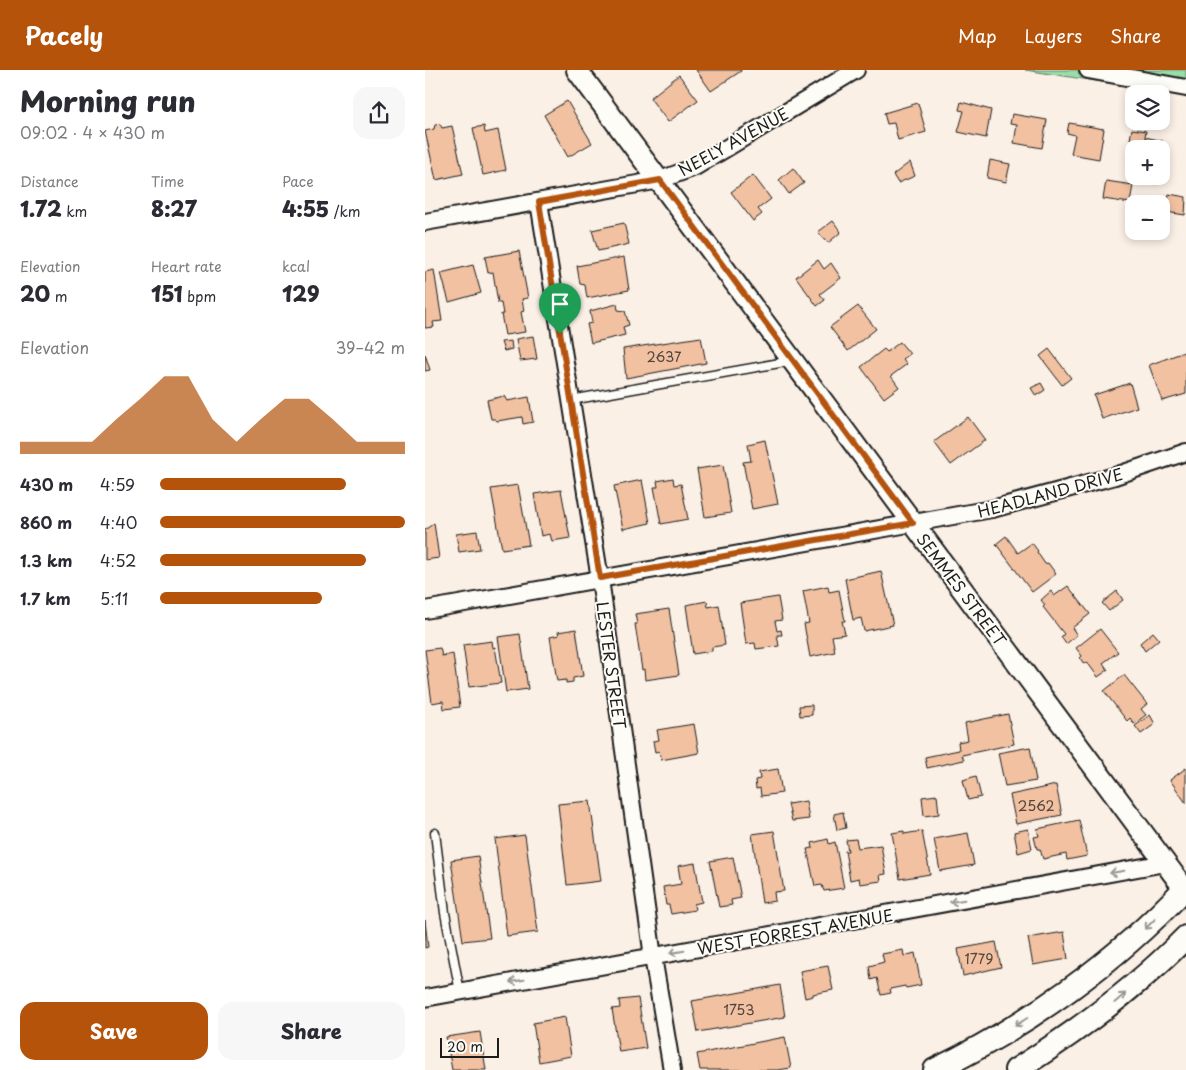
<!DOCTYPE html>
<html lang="en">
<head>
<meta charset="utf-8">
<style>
  body { margin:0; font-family:"Playpen Sans",sans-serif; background:#f7f7f7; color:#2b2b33; height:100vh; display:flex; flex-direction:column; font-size:19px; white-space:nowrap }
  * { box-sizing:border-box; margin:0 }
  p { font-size:16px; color:#7c7c81 }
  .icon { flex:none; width:28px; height:28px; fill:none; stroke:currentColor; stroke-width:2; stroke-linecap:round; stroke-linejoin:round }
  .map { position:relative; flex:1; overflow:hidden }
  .panel { display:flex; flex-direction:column; background:#fff; width:425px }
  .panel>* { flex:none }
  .tools { position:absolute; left:700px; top:15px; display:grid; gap:10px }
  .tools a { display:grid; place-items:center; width:45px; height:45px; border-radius:10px; background:#fff; box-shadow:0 2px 8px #0003; font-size:25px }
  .scale { position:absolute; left:15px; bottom:12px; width:59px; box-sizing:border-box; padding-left:5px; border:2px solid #1c1c1c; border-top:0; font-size:14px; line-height:18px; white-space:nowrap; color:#1c1c1c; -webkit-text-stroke:4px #fdfcf7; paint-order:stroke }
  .pin { position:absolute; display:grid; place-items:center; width:42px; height:42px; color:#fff; margin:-51px -21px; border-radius:50% 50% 50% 0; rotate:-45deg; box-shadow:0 0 5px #0007 }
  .pin .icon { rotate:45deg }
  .round { display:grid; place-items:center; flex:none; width:52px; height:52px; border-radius:15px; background:#f7f7f7 }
  .summary { display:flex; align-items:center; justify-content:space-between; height:85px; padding:0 20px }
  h1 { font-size:28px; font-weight:800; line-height:38px }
  .figures { display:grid; grid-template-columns:repeat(3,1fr); gap:8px; height:85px; padding:5px 20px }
  .figures div { display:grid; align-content:center }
  .figures b { font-size:21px; font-weight:800 }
  .figures small { font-size:14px; font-weight:400 }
  .figures p { font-size:14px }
  .chart { height:140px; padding:10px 20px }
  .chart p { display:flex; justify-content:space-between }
  .chart svg { width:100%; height:90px; margin-top:5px; fill:#b45309; opacity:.7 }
  .cta { display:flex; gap:10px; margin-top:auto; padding:10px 20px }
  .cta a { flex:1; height:58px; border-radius:15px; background:#b45309; color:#fff; font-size:20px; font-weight:800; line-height:58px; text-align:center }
  .cta a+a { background:#f7f7f7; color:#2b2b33 }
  ul { padding:0 20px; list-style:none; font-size:16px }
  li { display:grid; grid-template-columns:80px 60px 1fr; align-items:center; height:38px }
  li i { height:12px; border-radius:6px; background:#b45309 }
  header { display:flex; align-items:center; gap:30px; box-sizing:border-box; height:70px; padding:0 25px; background:#b45309; color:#fff }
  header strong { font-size:24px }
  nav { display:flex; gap:28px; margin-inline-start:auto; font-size:18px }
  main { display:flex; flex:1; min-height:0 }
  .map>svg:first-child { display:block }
</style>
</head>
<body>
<header>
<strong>Pacely</strong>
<nav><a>Map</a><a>Layers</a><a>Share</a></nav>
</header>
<main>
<section class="panel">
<div class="summary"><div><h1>Morning run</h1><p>09:02 · 4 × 430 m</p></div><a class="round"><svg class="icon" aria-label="share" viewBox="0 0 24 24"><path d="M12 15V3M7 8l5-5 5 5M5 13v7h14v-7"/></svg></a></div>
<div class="figures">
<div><p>Distance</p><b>1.72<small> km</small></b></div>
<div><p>Time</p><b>8:27</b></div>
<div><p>Pace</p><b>4:55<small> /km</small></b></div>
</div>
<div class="figures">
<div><p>Elevation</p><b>20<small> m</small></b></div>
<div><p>Heart rate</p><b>151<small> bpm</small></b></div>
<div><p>kcal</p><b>129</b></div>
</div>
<div class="chart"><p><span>Elevation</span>39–42 m</p>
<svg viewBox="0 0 160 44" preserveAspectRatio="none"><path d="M0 44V38L10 38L20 38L30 38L40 27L50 17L60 6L70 6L80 27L90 38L100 27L110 17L120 17L130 27L140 38L150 38L160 38V44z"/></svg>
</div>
<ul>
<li><b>430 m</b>4:59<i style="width:76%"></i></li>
<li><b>860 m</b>4:40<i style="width:100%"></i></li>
<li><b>1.3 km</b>4:52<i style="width:84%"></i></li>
<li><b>1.7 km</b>5:11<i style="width:66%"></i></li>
</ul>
<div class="cta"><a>Save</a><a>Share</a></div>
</section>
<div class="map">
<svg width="761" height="1000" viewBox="0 0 761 1000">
  <rect width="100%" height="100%" fill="#fbf0e6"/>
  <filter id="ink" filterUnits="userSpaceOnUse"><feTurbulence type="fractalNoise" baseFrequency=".02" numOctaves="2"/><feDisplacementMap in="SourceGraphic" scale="10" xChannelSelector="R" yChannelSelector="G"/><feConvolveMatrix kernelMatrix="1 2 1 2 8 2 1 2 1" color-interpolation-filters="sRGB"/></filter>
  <g filter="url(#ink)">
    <path fill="#99dda9" stroke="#5a7c62" d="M600 0H761V25Z"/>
    <g fill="#f1c1a1" stroke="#1c1c1c">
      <path d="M271 0H316V1L286 21Z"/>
      <path d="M254 5 273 30 243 52 225 28Z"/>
      <path d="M142 31 167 73 143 87 119 45Z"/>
      <path d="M536 32 566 40 561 68 533 62 539 41 534 40Z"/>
      <path d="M493 33 501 62 473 70 469 53 462 54 459 43Z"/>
      <path d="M587 44 622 50 617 78 589 73 592 55 585 54Z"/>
      <path d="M644 53 679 59 674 89 646 84 650 65 642 63Z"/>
      <path d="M15 54 17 58 27 56 38 104 11 110 0 61 9 59 10 55Z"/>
      <path d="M59 56 60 63 73 60 81 100 58 105 48 58Z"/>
      <path d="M707 59 721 61 720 67 738 71 736 83V79H709L711 70 705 69Z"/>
      <path d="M709 82V106H732L731 114 704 109Z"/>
      <path d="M565 90 585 94 581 112 562 108Z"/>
      <path d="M485 92 490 106 473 113 468 105Z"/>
      <path d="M368 98 379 113 364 124 354 110Z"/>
      <path d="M328 105 346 129 333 139 337 144 328 151 306 122Z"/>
      <path d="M681 111 708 115 705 133 678 129Z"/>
      <path d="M744 124 761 127 760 145 741 142Z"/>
      <path d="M408 151 416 162 403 173 393 162Z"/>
      <path d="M199 153 204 174 173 181 167 160Z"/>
      <path d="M94 181 103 228 97 229 99 241 96 242 100 262 80 265 76 244H78L76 233H73L68 202 63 203 60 187Z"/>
      <path d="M199 187 204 220 162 228 160 215 155 214 152 196Z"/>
      <path d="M393 190 399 199 406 193 416 208 395 224 400 230 392 236 371 207Z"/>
      <path d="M48 195 56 223 24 232 16 203Z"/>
      <path d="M9 200 17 251 8 252 9 257 0 258V202Z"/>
      <path d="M192 234 193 240 200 241 204 255 198 257 200 265 166 273 162 254 167 253 165 241Z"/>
      <path d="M433 236 451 259 423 281 405 257Z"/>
      <path d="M108 266 112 289 95 291 91 269Z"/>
      <path d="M276 267 281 293 201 308 198 279Z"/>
      <path d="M86 271 87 279 79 281 76 272Z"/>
      <path d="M475 272 485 284 478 289 482 294 466 306 474 317 459 328 436 297 459 279 462 282Z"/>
      <path d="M624 279 646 308 637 315 615 286Z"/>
      <path d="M759 282 761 288V324L737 331 724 295Z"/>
      <path d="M0 284 5 300 0 301Z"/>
      <path d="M616 313 620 320 611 326 606 318Z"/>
      <path d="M705 313 712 337 677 349 669 325Z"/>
      <path d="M79 326 82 331 104 327 108 352 98 354 97 347 72 351 70 349H66L62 330Z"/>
      <path d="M543 347 560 370 526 395 509 372Z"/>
      <path d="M340 370 353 434 327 439 318 392 326 391 323 374Z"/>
      <path d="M298 395 306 443 280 447 272 399Z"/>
      <path d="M248 408 249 415 256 414 263 449 236 454 229 417H233L232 411Z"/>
      <path d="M217 410 225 453 198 459 189 416Z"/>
      <path d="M93 415 104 475 77 479 66 419Z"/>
      <path d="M136 420 145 468 127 471 125 464 116 466 109 424Z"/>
      <path d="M9 453 14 488 0 490V460Z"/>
      <path d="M52 461 55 479 34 482 31 464Z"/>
      <path d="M581 466 593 483 607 473 613 481 612 482 620 494 623 493 631 504 607 522 571 474Z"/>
      <path d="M456 501 468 555 439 561 436 548 428 550 420 509Z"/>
      <path d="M403 516 404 522 414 520 420 551H417L420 564 407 566 410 582 385 587 379 554 384 553 378 521Z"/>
      <path d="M643 516 665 544 647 558 652 565 641 574 636 567 639 564 618 537 620 535 616 530 626 521 629 526Z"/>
      <path d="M692 521 698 530 684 541 677 533Z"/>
      <path d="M353 527 357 550 350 551 352 561 356 560 357 565H352L354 576 331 579 330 573 321 574 315 533Z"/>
      <path d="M282 531 283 537 294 535 300 575 287 577V581L268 584 261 535Z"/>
      <path d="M244 539 254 605 220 610 219 599 217 600 210 554H212L210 544Z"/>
      <path d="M151 559 158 606 148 608V612L141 613V610L132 611 125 567 134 565 133 562Z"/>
      <path d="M675 559 693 582 678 593 683 600 673 607 662 592 659 594 655 588 657 586 651 578Z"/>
      <path d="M728 562 734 569 720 581 715 573Z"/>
      <path d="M95 564 103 619 81 622 73 567Z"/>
      <path d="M67 571 68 578 70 577 76 613 44 617 38 575Z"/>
      <path d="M15 578 17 586 28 584 35 637 19 639 18 631 7 633 0 580Z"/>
      <path d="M699 605 722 634 716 639 721 645 709 654 705 648 702 651 679 621Z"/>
      <path d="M387 635V645L375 646 374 636Z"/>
      <path d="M583 644 589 674 537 685 539 690 502 698 500 687 534 680 533 672 543 670 540 653Z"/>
      <path d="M725 645 730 654 716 664 710 656Z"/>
      <path d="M269 654 274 683 236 690 234 681 230 682 228 671 234 670 232 660Z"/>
      <path d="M605 677 611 711 580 716 573 683Z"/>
      <path d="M761 698V733L745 710Z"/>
      <path d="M353 699 357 723 336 726 335 718 331 719 330 710 335 709 334 702Z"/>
      <path d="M551 706 556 727 543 730 538 710Z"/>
      <path d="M631 715 637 745 591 754 585 725Z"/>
      <path d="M512 725 514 744 499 746 497 727Z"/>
      <path d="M165 731 176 811 142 815 133 734Z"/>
      <path d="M381 731 384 749 367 751 363 734Z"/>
      <path d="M418 742 421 758 412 760 409 744Z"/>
      <path d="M654 750 662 786 642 790 641 784 618 789 615 779H612L609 767 614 766 612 759Z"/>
      <path d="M603 759 607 779 593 783 589 762Z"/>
      <path d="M349 761 359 821 349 822 350 831 337 833 327 764Z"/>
      <path d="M479 761V764L497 761 505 804 475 809 467 763Z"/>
      <path d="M543 763 549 795 515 801 509 769Z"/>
      <path d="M100 765 113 862 82 866 70 769Z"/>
      <path d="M403 769 404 774 410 772 419 818 399 821 397 815 390 816 382 779 388 778 387 773Z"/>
      <path d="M431 769 433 778 456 775 461 804 455 805 456 811 435 814 434 808 425 810 420 781H423L421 770Z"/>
      <path d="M53 786 65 868 38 871 26 790Z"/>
      <path d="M308 787 316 828 306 830 307 835 294 837 285 791Z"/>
      <path d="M270 793 277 832 269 834 270 840 246 844 244 835H241L238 817 256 814 253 796Z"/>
      <path d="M0 850 3 877 0 878Z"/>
      <path d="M639 862 643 889 608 895 603 868Z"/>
      <path d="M571 872 576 897 538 906 533 879Z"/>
      <path d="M478 880 479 886 490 883 496 915 481 918 480 916 465 919 466 923 456 925 452 908 446 910 444 896 459 892 457 884Z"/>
      <path d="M403 896 408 920 388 924V926L380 928 375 901Z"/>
      <path d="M355 915 360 947 273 962 267 931Z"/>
      <path d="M213 928 221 978 194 982 187 939 195 938 194 930Z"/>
      <path d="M140 947 146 986 114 992 108 953Z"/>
      <path d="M55 962 61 1000H27L21 967Z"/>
      <path d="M360 967 366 998 353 1000H275L272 984Z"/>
    </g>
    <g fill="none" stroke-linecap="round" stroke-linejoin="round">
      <defs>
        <g id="service">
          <path d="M146 330 366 291"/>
          <path d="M10 763 20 843 35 922"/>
        </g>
        <g id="minor">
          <path d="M663 0 761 18"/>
          <path d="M114 132 175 509 228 887 247 1000"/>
          <path d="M0 152 235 110 270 97 431 0"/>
          <path d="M0 540 567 439 690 406 761 382"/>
          <path d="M0 928 740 793"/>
        </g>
        <path id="tertiary" d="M152 0 761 821"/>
        <g id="secondary">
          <path d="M510 1000C603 955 691 892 761 817"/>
          <path d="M591 1000C653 961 710 919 761 867"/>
        </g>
      </defs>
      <use href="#service" stroke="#1c1c1c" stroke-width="11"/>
      <use href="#minor" stroke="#1c1c1c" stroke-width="20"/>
      <use href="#tertiary" stroke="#1c1c1c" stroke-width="24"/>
      <use href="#secondary" stroke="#1c1c1c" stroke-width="26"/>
      <use href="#service" stroke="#fdfcf7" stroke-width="8"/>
      <use href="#minor" stroke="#fdfcf7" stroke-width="16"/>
      <use href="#tertiary" stroke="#fdfcf7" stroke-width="20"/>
      <use href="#secondary" stroke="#fdfcf7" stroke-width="22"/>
    </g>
    <defs><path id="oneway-shaft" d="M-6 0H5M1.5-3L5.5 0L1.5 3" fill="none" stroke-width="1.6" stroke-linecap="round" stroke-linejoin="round" transform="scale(1.25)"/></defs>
    <g stroke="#989794">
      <use href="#oneway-shaft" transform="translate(692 802) rotate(170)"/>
      <use href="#oneway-shaft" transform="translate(532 831) rotate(170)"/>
      <use href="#oneway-shaft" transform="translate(725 854) rotate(135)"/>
      <use href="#oneway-shaft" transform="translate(252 882) rotate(170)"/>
      <use href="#oneway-shaft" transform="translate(92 911) rotate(170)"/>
      <use href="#oneway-shaft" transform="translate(695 928) rotate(-41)"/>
      <use href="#oneway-shaft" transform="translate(596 952) rotate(148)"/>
    </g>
  </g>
  <g fill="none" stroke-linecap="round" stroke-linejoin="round" filter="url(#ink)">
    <defs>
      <path id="route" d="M235 110 488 453 175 508 114 132Z"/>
    </defs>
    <use href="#route" stroke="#fff" stroke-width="10"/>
    <use href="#route" stroke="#b45309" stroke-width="6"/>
  </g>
  <g text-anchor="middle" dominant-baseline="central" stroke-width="4" stroke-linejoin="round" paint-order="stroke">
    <g font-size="14" fill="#51453d">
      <text x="239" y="286">2637</text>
      <text x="611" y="735">2562</text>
      <text x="554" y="888">1779</text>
      <text x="314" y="939">1753</text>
    </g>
    <g font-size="16" fill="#1c1c1c" stroke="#fdfcf7">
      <text transform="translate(308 71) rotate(-29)">NEELY AVENUE</text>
      <text transform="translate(625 422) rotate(-15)">HEADLAND DRIVE</text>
      <text transform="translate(537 519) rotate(53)">SEMMES STREET</text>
      <text transform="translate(187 595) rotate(82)">LESTER STREET</text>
      <text transform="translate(370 861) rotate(-10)">WEST FORREST AVENUE</text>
    </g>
  </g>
</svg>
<div class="tools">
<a><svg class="icon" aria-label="layers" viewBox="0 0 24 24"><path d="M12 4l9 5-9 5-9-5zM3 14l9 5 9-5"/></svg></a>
<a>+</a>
<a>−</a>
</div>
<div class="scale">20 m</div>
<div class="pin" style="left:135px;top:264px;background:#1e9e55"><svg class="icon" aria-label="arrive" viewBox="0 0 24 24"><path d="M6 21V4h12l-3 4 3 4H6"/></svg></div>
</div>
</main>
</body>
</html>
